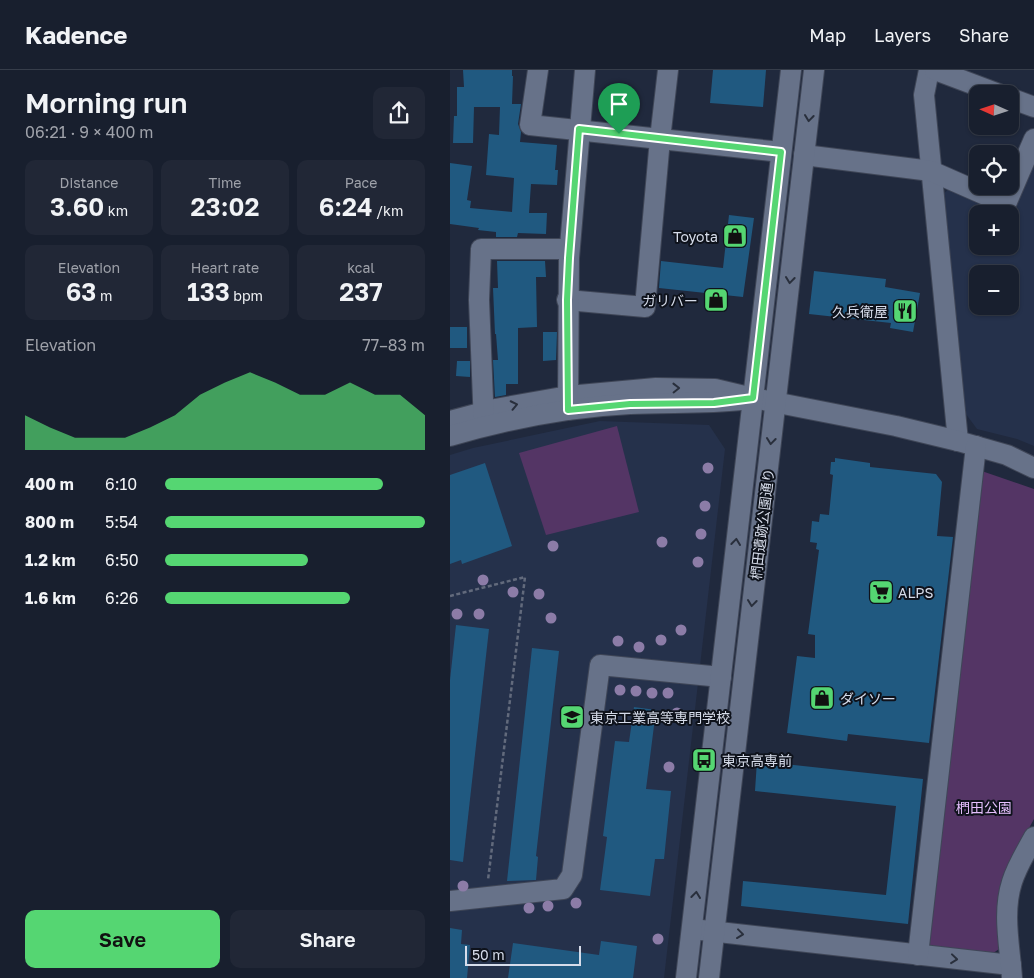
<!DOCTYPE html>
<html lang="en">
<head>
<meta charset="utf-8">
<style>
  body { margin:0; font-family:"Golos Text","Noto Sans JP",sans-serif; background:#212736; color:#f1f3f6; height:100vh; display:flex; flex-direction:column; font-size:19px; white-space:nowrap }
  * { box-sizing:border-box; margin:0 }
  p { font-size:16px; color:#9fa2aa }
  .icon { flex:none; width:28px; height:28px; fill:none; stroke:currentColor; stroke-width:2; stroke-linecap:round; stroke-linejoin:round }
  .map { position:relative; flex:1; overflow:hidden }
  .drawer { display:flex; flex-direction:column; background:#181f2e; width:450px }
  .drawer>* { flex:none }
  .needle { width:32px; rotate:273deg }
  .fabs { position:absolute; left:519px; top:15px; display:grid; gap:10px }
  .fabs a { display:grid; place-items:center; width:50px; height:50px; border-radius:10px; background:#181f2e; box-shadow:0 1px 4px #0004,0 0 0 1px #363d4a; font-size:25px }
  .scale { position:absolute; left:15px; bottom:12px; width:116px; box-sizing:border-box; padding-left:5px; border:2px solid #d6dcea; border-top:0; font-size:14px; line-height:18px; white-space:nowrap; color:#d6dcea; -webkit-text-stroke:4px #0e121b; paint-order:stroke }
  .pin { position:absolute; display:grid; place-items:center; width:42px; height:42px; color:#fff; margin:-51px -21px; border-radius:50% 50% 50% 0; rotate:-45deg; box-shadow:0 0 5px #0007 }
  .pin .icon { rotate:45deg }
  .round { display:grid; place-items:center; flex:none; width:52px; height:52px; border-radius:10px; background:#212736 }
  .summary { display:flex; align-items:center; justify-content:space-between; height:85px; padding:0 25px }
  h1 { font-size:28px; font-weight:600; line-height:38px }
  .metrics { display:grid; grid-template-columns:repeat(3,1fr); gap:8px; height:85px; padding:5px 25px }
  .metrics div { display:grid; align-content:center; border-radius:10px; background:#212736; text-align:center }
  .metrics b { font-size:25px; font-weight:600 }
  .metrics small { font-size:14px; font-weight:400 }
  .metrics p { font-size:14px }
  .chart { height:140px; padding:10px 25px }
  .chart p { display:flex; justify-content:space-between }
  .chart svg { width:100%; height:90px; margin-top:5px; fill:#55d672; opacity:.7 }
  .primary-button { display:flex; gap:10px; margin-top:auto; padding:10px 25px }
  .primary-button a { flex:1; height:58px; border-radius:10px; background:#55d672; color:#111; font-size:20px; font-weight:600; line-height:58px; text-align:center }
  .primary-button a+a { background:#212736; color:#f1f3f6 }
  ul { padding:0 25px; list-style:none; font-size:16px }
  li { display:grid; grid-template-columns:80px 60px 1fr; align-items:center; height:38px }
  li i { height:12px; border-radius:6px; background:#55d672 }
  header { display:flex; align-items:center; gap:30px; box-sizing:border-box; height:70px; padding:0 25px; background:#181f2e; border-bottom:1px solid #363d4a }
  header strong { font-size:24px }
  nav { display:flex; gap:28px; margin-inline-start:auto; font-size:18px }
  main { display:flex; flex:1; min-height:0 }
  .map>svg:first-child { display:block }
</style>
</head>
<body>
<header>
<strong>Kadence</strong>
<nav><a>Map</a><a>Layers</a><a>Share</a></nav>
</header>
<main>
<section class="drawer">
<div class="summary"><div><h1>Morning run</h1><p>06:21 · 9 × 400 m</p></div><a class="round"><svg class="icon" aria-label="share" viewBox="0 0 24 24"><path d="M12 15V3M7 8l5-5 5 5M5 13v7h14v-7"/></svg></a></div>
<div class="metrics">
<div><p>Distance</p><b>3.60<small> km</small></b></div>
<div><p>Time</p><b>23:02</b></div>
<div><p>Pace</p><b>6:24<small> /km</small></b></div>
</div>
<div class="metrics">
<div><p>Elevation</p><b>63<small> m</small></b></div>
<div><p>Heart rate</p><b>133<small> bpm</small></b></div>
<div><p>kcal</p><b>237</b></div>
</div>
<div class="chart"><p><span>Elevation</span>77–83 m</p>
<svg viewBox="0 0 160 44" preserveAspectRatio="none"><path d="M0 44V27L10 33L20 38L30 38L40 38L50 33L60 27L70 17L80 11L90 6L100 11L110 17L120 17L130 11L140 17L150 17L160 27V44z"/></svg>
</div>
<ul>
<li><b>400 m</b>6:10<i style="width:84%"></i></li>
<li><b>800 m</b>5:54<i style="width:100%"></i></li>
<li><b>1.2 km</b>6:50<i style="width:55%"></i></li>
<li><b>1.6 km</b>6:26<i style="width:71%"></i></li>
</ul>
<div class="primary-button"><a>Save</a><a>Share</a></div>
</section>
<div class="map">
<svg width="584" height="908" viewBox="0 0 584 908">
  <rect width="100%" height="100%" fill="#20293d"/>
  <g fill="#25314b" fill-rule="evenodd">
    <path d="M584 89V376L567 369 527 359 513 340 492 125 500 118 553 144H528V176H560V146ZM528 204H560V236H528Z"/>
    <path d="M150 351 259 355 275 379 214 908H0V385L23 378Z"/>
  </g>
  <g fill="#543565">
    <path d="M167 356 189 442 96 465 69 383Z"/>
    <path d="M523 398 584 419V749L556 800 549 879 539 886 469 878Z"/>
  </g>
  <g fill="#205980">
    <path d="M13 0H62V6H63L62 34H71L68 54 71 62 70 72 107 75 105 100H108L107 115 81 114 79 143H97L96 164 68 163 67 167H46V162L28 160 29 158 0 154V93L22 96 17 130 21 131 20 138 62 142 64 108 36 105 39 64 49 65 50 37H24L23 73H3L4 46H7V17H14Z"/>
    <path d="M263 0H316L313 37 260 33Z"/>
    <path d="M279 145 304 148 293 227 209 218 211 191 273 198Z"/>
    <path d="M47 191H95L96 207H86L87 257 68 258V314H56V325L45 327 43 290H48L46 264H45L43 218H48Z"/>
    <path d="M364 201 436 209 435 217 470 223 463 262 440 258 441 253 359 244Z"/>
    <rect x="0" y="257" width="17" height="21"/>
    <path d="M93 262H107L106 290 93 291Z"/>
    <path d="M7 291H20V307L6 306Z"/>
    <path d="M385 388 420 393V397L486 404 492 412 487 466 503 467 479 673 398 664 397 671 337 663 347 586 365 588V565L358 564 369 480 366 479 367 473 360 472 362 451 369 452 370 444 379 445 383 405 380 404 381 392H385Z"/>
    <path d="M35 393 62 476 12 494 11 490 0 494V405Z"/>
    <path d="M6 555 39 559 13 792 0 790V610Z"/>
    <path d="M82 578 109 581 86 786 88 787 86 810 57 811Z"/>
    <path d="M184 637 206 640 196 719 221 721 214 789H205L200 826 150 820 157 767 153 766 165 671 179 672Z"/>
    <path d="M307 691 473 709 458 854 291 836 293 811 436 825 446 736 305 721Z"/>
    <path d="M0 858 12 860 11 874 20 875 17 908H0Z"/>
    <path d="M151 871 187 876 183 908H58L63 873 149 885Z"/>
  </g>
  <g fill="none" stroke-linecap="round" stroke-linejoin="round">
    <defs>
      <g id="minor">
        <path d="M88 0 80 55 331 82"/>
        <path d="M479 0 474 25 508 371"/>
        <path d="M485 0 549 24"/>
        <path d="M560 28 584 37"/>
        <path d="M354 85 481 101 556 134 584 69"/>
        <path d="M117 230 195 237 210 69 218 0"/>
        <path d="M118 340 119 188 135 0"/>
        <path d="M0 351 45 339 118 326 206 318 265 319 303 328 446 356 508 371 557 385 584 398"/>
        <path d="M34 355 29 230 31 179H119"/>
        <path d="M0 366C58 349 119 337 180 334 217 332 254 334 291 330"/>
        <path d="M0 831 113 819 122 805 150 595 271 607"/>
        <path d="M251 860 561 895"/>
        <path d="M468 885 526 376"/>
        <path d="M236 908 341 0"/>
        <path d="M259 908 364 0"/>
        <path d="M562 908C560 877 552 843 562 812 567 796 576 782 584 767"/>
      </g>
    </defs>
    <use href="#minor" stroke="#3f4657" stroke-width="22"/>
    <path stroke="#626a7c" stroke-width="2.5" stroke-dasharray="4 2.5" stroke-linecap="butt" d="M0 526 75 507 38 810"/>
    <use href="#minor" stroke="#677289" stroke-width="20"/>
  </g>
  <g fill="#8c7ca7">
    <circle cx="258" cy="398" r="5.5"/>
    <circle cx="255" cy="436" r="5.5"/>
    <circle cx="251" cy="464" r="5.5"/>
    <circle cx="212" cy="472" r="5.5"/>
    <circle cx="103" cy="476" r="5.5"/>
    <circle cx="248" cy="492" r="5.5"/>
    <circle cx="33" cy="510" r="5.5"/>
    <circle cx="63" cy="522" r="5.5"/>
    <circle cx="89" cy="524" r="5.5"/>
    <circle cx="7" cy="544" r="5.5"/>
    <circle cx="29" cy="544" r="5.5"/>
    <circle cx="101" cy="548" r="5.5"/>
    <circle cx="231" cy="560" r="5.5"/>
    <circle cx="211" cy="570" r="5.5"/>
    <circle cx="168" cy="571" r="5.5"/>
    <circle cx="189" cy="577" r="5.5"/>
    <circle cx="170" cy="620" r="5.5"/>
    <circle cx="186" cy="621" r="5.5"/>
    <circle cx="202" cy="623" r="5.5"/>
    <circle cx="218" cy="623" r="5.5"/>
    <circle cx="227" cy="643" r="5.5"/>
    <circle cx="219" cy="697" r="5.5"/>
    <circle cx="13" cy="816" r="5.5"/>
    <circle cx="126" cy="833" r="5.5"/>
    <circle cx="98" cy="836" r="5.5"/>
    <circle cx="79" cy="838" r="5.5"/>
    <circle cx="208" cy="869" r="5.5"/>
  </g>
  <defs><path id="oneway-chevron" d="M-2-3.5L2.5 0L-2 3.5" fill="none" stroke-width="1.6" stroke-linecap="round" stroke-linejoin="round" transform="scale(1.25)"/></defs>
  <g stroke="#292f3c">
    <use href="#oneway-chevron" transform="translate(359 48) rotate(97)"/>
    <use href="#oneway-chevron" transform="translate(340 210) rotate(97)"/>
    <use href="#oneway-chevron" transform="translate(226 318) rotate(-1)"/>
    <use href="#oneway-chevron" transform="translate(64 335) rotate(-12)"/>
    <use href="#oneway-chevron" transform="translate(321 371) rotate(97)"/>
    <use href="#oneway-chevron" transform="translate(286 472) rotate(-83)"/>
    <use href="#oneway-chevron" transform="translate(302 533) rotate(97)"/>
    <use href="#oneway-chevron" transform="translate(246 825) rotate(-83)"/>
    <use href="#oneway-chevron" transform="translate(290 864) rotate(7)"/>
    <use href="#oneway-chevron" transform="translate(504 889) rotate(6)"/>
  </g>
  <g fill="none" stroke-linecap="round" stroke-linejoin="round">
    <defs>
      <path id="route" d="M129 59 331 82 303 328 264 333 180 334 118 340 117 230 119 188Z"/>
    </defs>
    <use href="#route" stroke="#fff" stroke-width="10"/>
    <use href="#route" stroke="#55d672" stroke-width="6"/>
  </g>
  <defs>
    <symbol id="shop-square" viewBox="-11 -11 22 22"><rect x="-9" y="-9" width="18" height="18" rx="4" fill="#55d672" stroke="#0e121b"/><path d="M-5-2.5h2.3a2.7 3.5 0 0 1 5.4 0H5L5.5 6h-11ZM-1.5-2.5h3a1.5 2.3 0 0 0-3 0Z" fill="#111"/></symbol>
    <symbol id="restaurant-square" viewBox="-11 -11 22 22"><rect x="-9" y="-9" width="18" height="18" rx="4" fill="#55d672" stroke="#0e121b"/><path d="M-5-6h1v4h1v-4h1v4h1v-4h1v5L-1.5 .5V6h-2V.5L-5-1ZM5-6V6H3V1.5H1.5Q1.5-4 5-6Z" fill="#111"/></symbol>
    <symbol id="supermarket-square" viewBox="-11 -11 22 22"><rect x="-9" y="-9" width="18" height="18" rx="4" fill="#55d672" stroke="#0e121b"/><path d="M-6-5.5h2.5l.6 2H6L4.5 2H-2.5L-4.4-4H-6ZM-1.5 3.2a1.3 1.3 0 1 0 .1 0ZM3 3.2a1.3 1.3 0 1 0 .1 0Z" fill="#111"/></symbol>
    <symbol id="school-square" viewBox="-11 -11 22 22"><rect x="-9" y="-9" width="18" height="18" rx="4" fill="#55d672" stroke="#0e121b"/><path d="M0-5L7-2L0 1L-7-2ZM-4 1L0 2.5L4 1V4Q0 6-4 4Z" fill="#111"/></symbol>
    <symbol id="bus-square" viewBox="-11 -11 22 22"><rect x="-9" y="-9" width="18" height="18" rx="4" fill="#55d672" stroke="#0e121b"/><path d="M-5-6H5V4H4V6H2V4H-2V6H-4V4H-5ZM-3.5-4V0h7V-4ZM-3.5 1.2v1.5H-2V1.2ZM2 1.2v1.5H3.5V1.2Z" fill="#111"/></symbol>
  </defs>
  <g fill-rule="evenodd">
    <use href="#shop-square" x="271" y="152" width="28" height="28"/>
    <use href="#shop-square" x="252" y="216" width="28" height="28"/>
    <use href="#restaurant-square" x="441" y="227" width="28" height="28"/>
    <use href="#supermarket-square" x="417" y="508" width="28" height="28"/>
    <use href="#shop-square" x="358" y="614" width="28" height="28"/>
    <use href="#school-square" x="108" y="633" width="28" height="28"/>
    <use href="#bus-square" x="240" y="676" width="28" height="28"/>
  </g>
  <g text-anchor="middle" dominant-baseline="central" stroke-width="4" stroke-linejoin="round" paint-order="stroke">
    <g font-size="14" fill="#d6dcea" stroke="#0e121b" text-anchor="start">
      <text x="268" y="166" text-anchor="end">Toyota</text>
      <text x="248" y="230" text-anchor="end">ガリバー</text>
      <text x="438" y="241" text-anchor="end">久兵衛屋</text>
      <text x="448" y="522">ALPS</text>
      <text x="390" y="628">ダイソー</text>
      <text x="140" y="647">東京工業高等専門学校</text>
      <text x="272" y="690">東京高専前</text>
    </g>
    <g font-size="14" fill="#d6dcea" stroke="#0e121b">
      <text transform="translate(312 454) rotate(-83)">椚田遺跡公園通り</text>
    </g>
    <g font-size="14" fill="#e5bffd" stroke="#0e121b">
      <text x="534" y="737">椚田公園</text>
    </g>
  </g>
</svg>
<div class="fabs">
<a><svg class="needle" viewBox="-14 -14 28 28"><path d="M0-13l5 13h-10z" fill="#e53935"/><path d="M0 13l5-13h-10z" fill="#9fa2aa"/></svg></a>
<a><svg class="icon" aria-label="locate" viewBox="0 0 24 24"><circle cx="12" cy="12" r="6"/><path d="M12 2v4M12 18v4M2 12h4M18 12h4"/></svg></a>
<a>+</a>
<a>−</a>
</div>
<div class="scale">50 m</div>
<div class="pin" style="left:169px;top:64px;background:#1e9e55"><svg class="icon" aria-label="arrive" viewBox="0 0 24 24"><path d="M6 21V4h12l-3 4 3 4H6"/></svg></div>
</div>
</main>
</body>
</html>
